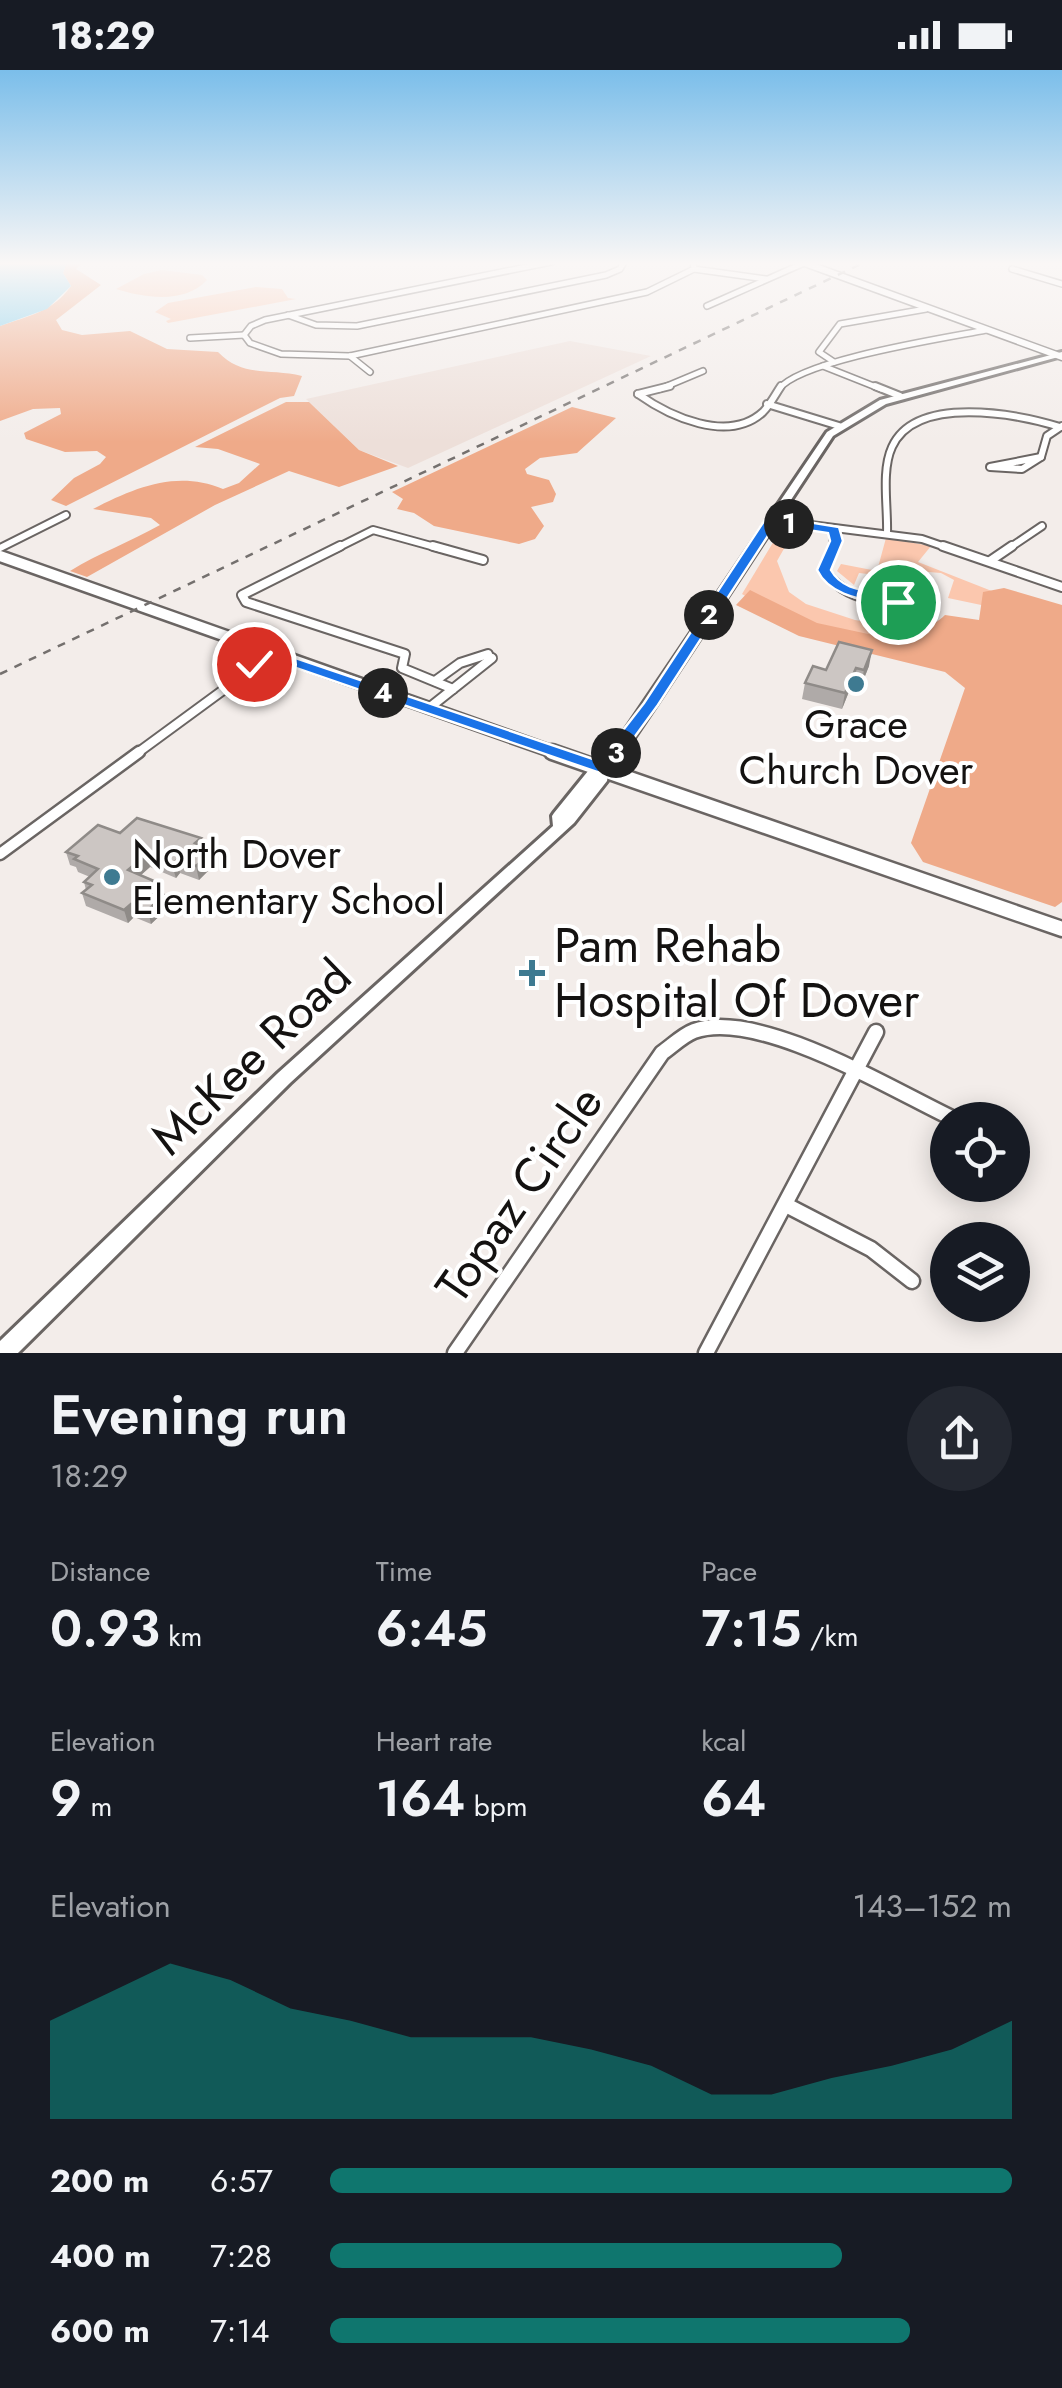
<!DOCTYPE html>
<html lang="en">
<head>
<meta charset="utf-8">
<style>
  body { margin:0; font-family:Jost,sans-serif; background:#242831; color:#f1f3f6; height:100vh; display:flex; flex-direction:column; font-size:38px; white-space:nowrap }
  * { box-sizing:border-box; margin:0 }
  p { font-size:32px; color:#9ea1a6 }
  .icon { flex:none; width:55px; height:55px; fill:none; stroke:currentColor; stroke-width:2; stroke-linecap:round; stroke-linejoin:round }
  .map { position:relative; height:1283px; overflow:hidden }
  .sheet { display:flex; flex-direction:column; background:#171b24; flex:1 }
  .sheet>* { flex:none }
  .buttons { position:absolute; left:930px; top:1032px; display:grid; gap:20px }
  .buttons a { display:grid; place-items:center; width:100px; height:100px; border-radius:50%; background:#171b24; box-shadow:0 5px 25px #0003; font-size:50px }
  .pin { position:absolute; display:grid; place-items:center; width:85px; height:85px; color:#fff; margin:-42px; border:5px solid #fff; border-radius:50%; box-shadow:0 2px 10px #0007 }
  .km { position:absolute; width:50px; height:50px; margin:-25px; border-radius:50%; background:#222; color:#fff; font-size:28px; line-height:50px; text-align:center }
  .round { display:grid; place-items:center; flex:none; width:105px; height:105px; border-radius:52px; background:#242831 }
  .headline { display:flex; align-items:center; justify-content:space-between; height:170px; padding:0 50px }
  h1 { font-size:55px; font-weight:600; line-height:75px }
  .figures { display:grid; grid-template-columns:repeat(3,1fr); gap:15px; height:170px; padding:10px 50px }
  .figures div { display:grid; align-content:center }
  .figures b { font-size:50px; font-weight:600 }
  .figures small { font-size:28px; font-weight:400 }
  .figures p { font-size:28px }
  .chart { height:280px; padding:20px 50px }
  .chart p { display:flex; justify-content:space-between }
  .chart svg { width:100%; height:180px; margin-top:10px; fill:#0f766e; opacity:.7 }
  ul { padding:0 50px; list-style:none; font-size:32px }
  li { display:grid; grid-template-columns:160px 120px 1fr; align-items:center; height:75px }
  li i { height:25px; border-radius:12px; background:#0f766e }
  .status { display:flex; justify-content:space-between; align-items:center; height:70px; padding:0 50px; background:#171b24; direction:ltr }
  .status svg { height:28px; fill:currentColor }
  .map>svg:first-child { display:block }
</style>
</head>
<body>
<div class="status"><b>18:29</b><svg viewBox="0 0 49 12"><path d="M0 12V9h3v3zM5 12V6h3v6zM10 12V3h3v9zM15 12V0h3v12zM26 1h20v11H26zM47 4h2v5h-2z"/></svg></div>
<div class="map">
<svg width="1062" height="1283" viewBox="0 0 1062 1283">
  <rect width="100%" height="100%" fill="#f3edea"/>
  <path fill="#eddfd9" d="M570 271 651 286 408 398 359 380 306 329Z"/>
  <g fill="#fbc7ae">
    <path d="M162 200 202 205 207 210C185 234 145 228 116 219L144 204Z"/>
    <path d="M256 217 282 219 288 228 296 229 168 253 166 251 171 249 155 242 168 233Z"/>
    <path d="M786 460 794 461 777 491 789 522 806 534 855 550 926 562 989 554 986 536 948 528 954 510 941 503 916 501 913 509 859 503 854 515 837 501 841 494 877 501 886 468 931 476 918 492 1007 527 1062 543 892 582 775 544 742 524 780 461Z"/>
  </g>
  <g fill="#efaa89">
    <path d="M67 192H83L76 199 101 215 56 250 62 260 82 265 130 261 167 279 218 282C243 308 270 298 302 306L294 326 280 328 66 436 51 430 74 408 100 394 106 387 97 381 65 382 26 369 24 363 61 344 60 338 33 339 0 351V256C28 246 53 242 71 216L63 203Z"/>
    <path d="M286 332H309L359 380 398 396 339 417 289 401 215 435 87 507 70 501C99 483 130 472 160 455L151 448 93 439C136 417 177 400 223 419L239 413 260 394 218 379 195 377Z"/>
    <path d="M572 337 616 348 577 383 540 388 525 399 527 404 549 410 556 424 553 432 531 437 544 456 535 469 519 474 434 456 414 443 397 439 403 429 392 422Z"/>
    <path d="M1004 518 1062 535V832L1055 837 923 792 911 773 965 618 945 602 799 566 736 535 750 520 817 553 896 570C912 557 931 560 945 545L979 550 983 522Z"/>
  </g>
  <path fill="#78cced" d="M0 192H67L63 203 71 216 47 239 0 256Z"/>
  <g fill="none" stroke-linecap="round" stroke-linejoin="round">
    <defs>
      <g id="minor-far4">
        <path d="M694 199 766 209"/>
        <path d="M1012 199 1062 214"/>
        <path d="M707 236 804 193"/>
        <path d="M288 245 316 255 357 256 606 205 620 199 624 192"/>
        <path d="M244 265 250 273 281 284 350 286 647 222 694 199 693 192"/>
        <path d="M244 265 251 256 265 250 551 192"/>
        <path d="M190 268 244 265"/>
        <path d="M350 286 370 302"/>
        <path d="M834 292 819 282 840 254 926 239"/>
        <path d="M823 296 881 319"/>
        <path d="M660 319 703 301"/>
        <path d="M779 319C801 290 945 268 986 260"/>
      </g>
      <g id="minor-far3">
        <path d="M875 316 900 326"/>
        <path d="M638 324C669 346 728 374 763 342 770 335 775 325 781 316"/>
        <path d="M638 324 670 316"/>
        <path d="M767 334 839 356"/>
        <path d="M1041 387 1022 399 990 397Z"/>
        <path d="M1041 387 1047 366 1062 356"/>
        <path d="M771 450 922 469 951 479"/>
        <path d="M887 463C888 437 881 401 892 377 916 324 1017 344 1060 357"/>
        <path d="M0 478 66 445"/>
        <path d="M335 479 373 460 442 479"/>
        <path d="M833 479 834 460"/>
        <path d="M1008 479 1042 456"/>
      </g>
      <g id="minor-far2">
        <path d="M340 476 242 525 246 532 405 584 402 598 453 619"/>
        <path d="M433 476 483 490"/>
        <path d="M834 476 824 500C845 532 887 534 922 532"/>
        <path d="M943 476 1062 517"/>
        <path d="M990 491 1012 476"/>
        <path d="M435 611 460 593 488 584"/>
        <path d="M429 638 492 588"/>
        <path d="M136 684 226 618 264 582"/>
      </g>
      <path id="minor-far1" d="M0 784 139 682"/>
      <g id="minor">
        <path d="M786 1135 871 1179 912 1211"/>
        <path d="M455 1283 662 983C672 976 683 965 694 961 759 938 894 1021 956 1050"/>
        <path d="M706 1283 876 962"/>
      </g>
      <path id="tertiary-far2" d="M802 192 1062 287"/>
      <path id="tertiary-far1" d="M0 486 559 684"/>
      <path id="tertiary" d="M552 682 1062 859"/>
      <path id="secondary" d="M1062 282V286L886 334 833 366 656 635 619 690 609 697 607 711 574 753 290 1013 18 1283H0V1271L278 1003 553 756 552 746 554 743 588 701 609 684 827 362 880 330Z"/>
    </defs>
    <use href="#minor-far4" stroke="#6a6563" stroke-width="8"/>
    <use href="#minor-far3" stroke="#6a6563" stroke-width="10"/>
    <use href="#minor-far2" stroke="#6a6563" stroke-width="12"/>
    <use href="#minor-far1" stroke="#6a6563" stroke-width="15"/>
    <use href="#minor" stroke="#6a6563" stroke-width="19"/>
    <use href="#tertiary-far2" stroke="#6a6563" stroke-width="9"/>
    <use href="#tertiary-far1" stroke="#6a6563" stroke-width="15"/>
    <use href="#tertiary" stroke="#6a6563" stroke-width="19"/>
    <use href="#secondary" stroke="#6a6563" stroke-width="6"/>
    <use href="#minor-far4" stroke="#fff" stroke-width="5"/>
    <use href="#minor-far3" stroke="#fff" stroke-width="6"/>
    <use href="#minor-far2" stroke="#fff" stroke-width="8"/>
    <use href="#minor-far1" stroke="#fff" stroke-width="10"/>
    <use href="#minor" stroke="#fff" stroke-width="14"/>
    <use href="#tertiary-far2" stroke="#fff" stroke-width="6"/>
    <use href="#tertiary-far1" stroke="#fff" stroke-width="10"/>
    <use href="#tertiary" stroke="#fff" stroke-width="14"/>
    <use href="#secondary" fill="#fff" fill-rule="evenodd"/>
    <path stroke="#74706e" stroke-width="2.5" stroke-dasharray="8 8" stroke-linecap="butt" d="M0 604 865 192"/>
  </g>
  <g fill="#afaaa8">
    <path d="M869 596 861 616 852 614 842 639 802 629 805 613 826 600Z"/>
    <path d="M120 763 202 775 216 793 199 810 180 803 176 808 150 797 141 805 157 822 168 838 151 854 134 847 128 853 86 836 82 823 86 820 84 812 90 807 78 802 76 797 70 795 66 782Z"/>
  </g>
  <g fill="#8f8b88">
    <path d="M872 580 869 596 861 616 864 600Z"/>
    <path d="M856 598 852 614 842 639 845 623Z"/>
    <path d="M214 780 216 793 199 810 196 796Z"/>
    <path d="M147 784 150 797 132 813 128 800Z"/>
    <path d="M177 790 180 803 176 808 172 795Z"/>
    <path d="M154 811 158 824 147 818Z"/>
    <path d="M164 825 168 838 151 854 148 840Z"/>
    <path d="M131 834 134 847 128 853 124 840Z"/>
  </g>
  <g fill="#ccc6c3" stroke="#8f8b88" stroke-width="2.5">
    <path d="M839 572 872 580 864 600 856 598 845 623 805 613 813 596 826 600Z"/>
    <path d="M137 748 201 768 195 773 214 780 196 796 177 790 172 795 147 784 128 800 154 811 147 818 164 825 148 840 131 834 124 840 82 823 92 815 84 812 98 799 74 789 78 786 66 782 98 755 120 763Z"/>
  </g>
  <linearGradient id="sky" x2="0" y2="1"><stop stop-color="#7bbeea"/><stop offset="0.52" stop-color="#faf7f6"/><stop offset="1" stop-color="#faf7f6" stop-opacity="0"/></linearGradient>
  <rect width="1062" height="372" fill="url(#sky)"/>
  <path fill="#1a73e8" stroke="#fff" stroke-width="2.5" d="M771 446 839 457 843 471 831 500C846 527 883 518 906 532L898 537C870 530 831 529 817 500L830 471 828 463 775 455 658 635 609 702H597L267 588 260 598 247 594 259 579H269L599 691 644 633 766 448Z"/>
  <g fill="#3e7a91" stroke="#fff" stroke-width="4">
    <circle cx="856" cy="614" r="10"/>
    <circle cx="112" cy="807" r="10"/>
    <path d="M527 888h10v10h10v10h-10v10h-10v-10h-10v-10h10z"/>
  </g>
  <g text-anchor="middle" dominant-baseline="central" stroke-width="8" stroke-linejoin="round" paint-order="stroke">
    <g font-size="40" fill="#141211" stroke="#fff">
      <text x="856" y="654">Grace<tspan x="856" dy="46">Church Dover</tspan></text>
      <text x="132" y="784" text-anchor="start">North Dover<tspan x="132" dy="46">Elementary School</tspan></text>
    </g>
    <g font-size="48" fill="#141211" stroke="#fff" text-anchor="start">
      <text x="554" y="875">Pam Rehab<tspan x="554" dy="55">Hospital Of Dover</tspan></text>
    </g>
    <g font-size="48" fill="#141211" stroke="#fff">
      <text transform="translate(251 987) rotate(-44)">McKee Road</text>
      <text transform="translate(519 1124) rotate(-55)">Topaz Circle</text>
    </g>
  </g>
</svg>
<div class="buttons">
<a><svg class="icon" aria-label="locate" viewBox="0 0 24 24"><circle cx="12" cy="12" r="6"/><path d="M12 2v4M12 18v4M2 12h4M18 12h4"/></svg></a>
<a><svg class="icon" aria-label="layers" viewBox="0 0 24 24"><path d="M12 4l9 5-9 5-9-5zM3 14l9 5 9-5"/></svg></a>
</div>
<div class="pin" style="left:898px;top:532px;background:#1e9e55"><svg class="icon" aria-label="arrive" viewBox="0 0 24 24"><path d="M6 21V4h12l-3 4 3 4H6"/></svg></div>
<div class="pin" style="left:254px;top:594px;background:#d93025"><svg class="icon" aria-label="check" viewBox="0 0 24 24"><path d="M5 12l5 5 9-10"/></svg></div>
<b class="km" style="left:789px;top:454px">1</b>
<b class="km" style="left:709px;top:545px">2</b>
<b class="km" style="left:616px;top:683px">3</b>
<b class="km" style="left:383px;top:623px">4</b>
</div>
<section class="sheet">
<div class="headline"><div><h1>Evening run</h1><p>18:29</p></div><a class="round"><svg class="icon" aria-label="share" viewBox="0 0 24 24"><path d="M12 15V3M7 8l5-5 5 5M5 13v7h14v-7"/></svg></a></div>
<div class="figures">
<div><p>Distance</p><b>0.93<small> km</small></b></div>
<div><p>Time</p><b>6:45</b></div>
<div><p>Pace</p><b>7:15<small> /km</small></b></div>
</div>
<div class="figures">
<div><p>Elevation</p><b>9<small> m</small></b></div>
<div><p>Heart rate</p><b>164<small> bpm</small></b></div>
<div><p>kcal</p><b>64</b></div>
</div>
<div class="chart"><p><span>Elevation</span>143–152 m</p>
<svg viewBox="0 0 160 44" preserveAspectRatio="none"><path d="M0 44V20L10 13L20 6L30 10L40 17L50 20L60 24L70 24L80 24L90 27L100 31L110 38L120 38L130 34L140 31L150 27L160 20V44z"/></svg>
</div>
<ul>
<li><b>200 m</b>6:57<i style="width:100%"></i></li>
<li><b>400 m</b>7:28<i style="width:75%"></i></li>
<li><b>600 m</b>7:14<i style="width:85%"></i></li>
</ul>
</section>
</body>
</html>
